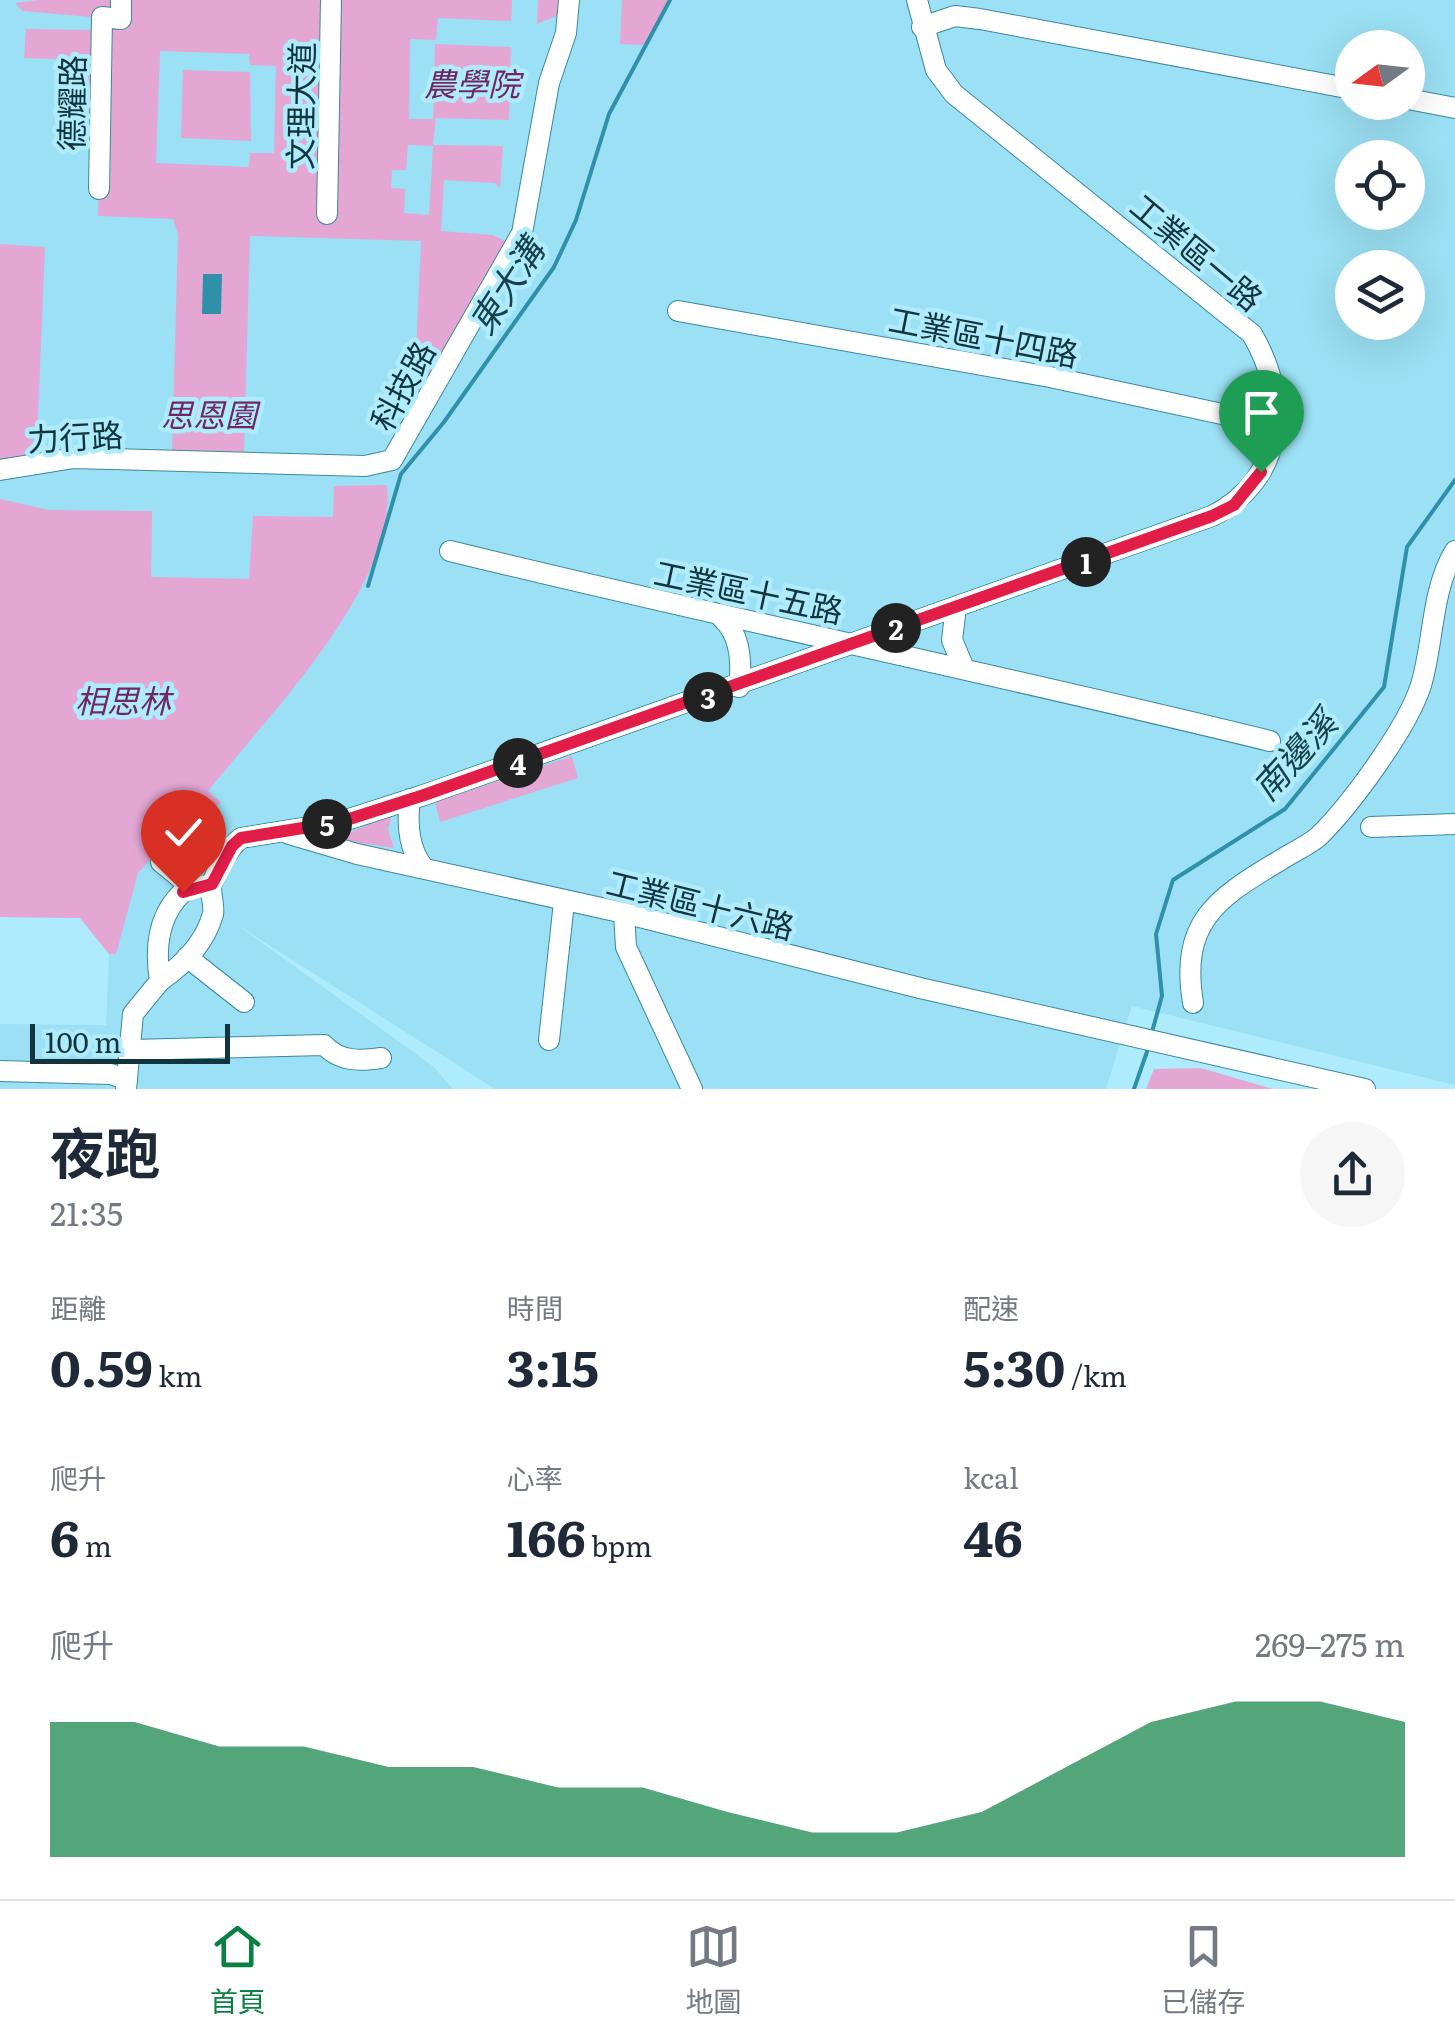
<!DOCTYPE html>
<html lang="zh-TW">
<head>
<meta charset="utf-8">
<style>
  body { margin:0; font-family:Literata,"Noto Sans TC",serif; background:#f6f6f7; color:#1f2937; height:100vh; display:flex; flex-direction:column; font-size:38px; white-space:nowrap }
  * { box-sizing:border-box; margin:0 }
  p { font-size:32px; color:#747a83 }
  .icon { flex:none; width:55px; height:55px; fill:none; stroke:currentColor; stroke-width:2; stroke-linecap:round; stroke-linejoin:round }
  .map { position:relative; height:1089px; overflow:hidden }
  .sheet { display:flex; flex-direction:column; background:#fff; flex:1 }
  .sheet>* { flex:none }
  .needle { width:65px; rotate:255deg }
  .fabs { position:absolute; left:1335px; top:30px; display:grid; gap:20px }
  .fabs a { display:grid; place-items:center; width:90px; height:90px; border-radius:50%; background:#fff; box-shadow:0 10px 40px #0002; font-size:50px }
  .scale { position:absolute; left:30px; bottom:25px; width:200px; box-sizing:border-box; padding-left:10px; border:5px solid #12343d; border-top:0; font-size:28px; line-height:35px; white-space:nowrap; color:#12343d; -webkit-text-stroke:8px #aeecfd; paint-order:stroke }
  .pin { position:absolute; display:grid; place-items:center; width:85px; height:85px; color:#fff; margin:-102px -42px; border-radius:50% 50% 50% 0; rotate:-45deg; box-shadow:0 0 10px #0007 }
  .pin .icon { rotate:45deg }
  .km { position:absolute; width:50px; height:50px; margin:-25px; border-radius:50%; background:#222; color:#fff; font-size:28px; line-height:50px; text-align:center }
  .round { display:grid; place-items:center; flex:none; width:105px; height:105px; border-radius:52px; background:#f6f6f7 }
  .summary { display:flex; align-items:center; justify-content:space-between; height:170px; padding:0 50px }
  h1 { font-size:55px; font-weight:700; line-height:75px }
  .stats { display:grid; grid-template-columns:repeat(3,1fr); gap:15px; height:170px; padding:10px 50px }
  .stats div { display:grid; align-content:center }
  .stats b { font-size:50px; font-weight:700 }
  .stats small { font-size:28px; font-weight:400 }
  .stats p { font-size:28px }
  .chart { height:280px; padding:20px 50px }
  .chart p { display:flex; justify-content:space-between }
  .chart svg { width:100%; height:180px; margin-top:10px; fill:#0b8043; opacity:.7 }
  .dock { display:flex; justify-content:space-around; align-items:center; height:140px; border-top:2px solid #e0e1e3; background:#fff; font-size:28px; color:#747a83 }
  .dock a { display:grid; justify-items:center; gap:5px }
  .dock .selected { color:#0b8043 }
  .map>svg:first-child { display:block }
</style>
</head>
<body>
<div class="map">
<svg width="1455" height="1089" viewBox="0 0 1455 1089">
  <rect width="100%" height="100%" fill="#aeecfd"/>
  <path fill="#9be0f4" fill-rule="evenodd" d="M0 0H1455V1085L1132 1006 1106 1089H495L236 924 434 1067 453 1089H0V1024L106 1025 109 954 80 918 0 917ZM1352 48H1408V102H1352ZM1352 158H1408V212H1352ZM1352 268H1408V322H1352Z"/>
  <g fill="#e4a7d3" fill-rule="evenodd">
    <path d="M39 0H512L511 21 438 18 436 40 410 39 409 119H433L435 44 511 47 509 120 436 118 433 145 503 146 500 188 495 183 444 180 441 231 492 235 519 247 412 438 421 241 250 236 244 452 172 451 178 235 173 219 98 216 100 87 80 86 79 60 24 58 26 29 101 30 102 18 22 11 15 3ZM160 51 249 54 250 65 276 66 274 153H250L249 167 156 163ZM408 145 433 146 429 215 404 213 405 189 391 188 392 170H406Z"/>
    <path d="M538 0H569V11L537 24Z"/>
    <path d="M622 0H670L646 45 620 44Z"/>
    <path d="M183 70 250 72 251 141 181 138Z"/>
    <path d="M0 244 45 247 36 466 0 465Z"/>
    <path d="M387 485C398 585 268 716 208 791L221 802 209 817 196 808 138 873 116 954H109L80 918 0 917V499L49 510 152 511 151 577 249 579 253 516 333 517 334 486Z"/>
    <path d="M572 756 578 778 440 822 435 802Z"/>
    <path d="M392 815 388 829 394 848 334 839Z"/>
    <path d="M1201 1068 1273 1089H1146L1154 1069Z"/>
  </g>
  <path fill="#2f91a9" d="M203 274H222L221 314H202Z"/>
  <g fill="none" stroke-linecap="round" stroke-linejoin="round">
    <g stroke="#2f91a9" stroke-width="4">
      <path d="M368 586 401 474 444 422 554 267 576 220 609 114 670 0"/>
      <path d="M1152 1032 1162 996 1156 934 1173 880 1285 809 1384 687 1407 547 1455 480"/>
      <path d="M1134 1089 1149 1046"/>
    </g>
    <defs>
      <g id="minor">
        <path d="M922 27 955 16 980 19 1352 89"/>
        <path d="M1408 99 1455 108"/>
        <path d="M99 189 102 17 121 19V0"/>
        <path d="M327 214 331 0"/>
        <path d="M678 311 1050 377 1278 426"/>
        <path d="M0 470 74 458 365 466 392 460 522 233 549 83 566 33 569 0"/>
        <path d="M450 551C723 618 997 674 1270 741"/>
        <path d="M956 607 952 640 963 666"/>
        <path d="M722 618C741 635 742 663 739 687"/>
        <path d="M410 799C407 822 408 848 423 867"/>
        <path d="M1371 827 1455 824"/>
        <path d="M289 834 357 854 624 913 920 988 1365 1089"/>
        <path d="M624 913 626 947 692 1089"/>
        <path d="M187 957 244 1002"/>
        <path d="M160 981C183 965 205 943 213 914 215 905 209 892 212 883 218 869 228 848 241 838L340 822 424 795 1212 516C1285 478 1291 401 1252 334L954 94 936 70 917 0"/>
        <path d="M1193 1003C1180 923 1215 899 1279 861 1291 853 1307 846 1318 837 1350 806 1408 727 1421 685 1434 642 1431 590 1455 551"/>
        <path d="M549 1040 564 902"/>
        <path d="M132 1050 324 1045C340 1062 360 1061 381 1058"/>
        <path d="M0 1071 111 1074 127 1080"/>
        <path d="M126 1089 133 1014 160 981C154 944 159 909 190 886L161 862"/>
      </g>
    </defs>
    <use href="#minor" stroke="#398a9e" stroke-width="22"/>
    <use href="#minor" stroke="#fff" stroke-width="20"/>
  </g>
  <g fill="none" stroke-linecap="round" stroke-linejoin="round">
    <defs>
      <path id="route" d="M183 892 212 884 232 846 241 838 340 822 424 795 1212 516 1234 505 1261 472"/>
    </defs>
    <use href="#route" stroke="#fff" stroke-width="20"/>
    <use href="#route" stroke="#e11d48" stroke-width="12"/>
  </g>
  <g text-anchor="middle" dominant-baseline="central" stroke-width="9" stroke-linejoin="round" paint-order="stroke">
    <g font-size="32" font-style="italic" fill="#712861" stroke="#aeecfd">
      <text x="472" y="82">農學院</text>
      <text x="209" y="413">思恩園</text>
      <text x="123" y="699">相思林</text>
    </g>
    <g font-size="32" fill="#12343d" stroke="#aeecfd">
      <text transform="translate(70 103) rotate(-89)">德耀路</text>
      <text transform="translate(299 106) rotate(-89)">文理大道</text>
      <text transform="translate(1198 251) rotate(40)">工業區一路</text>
      <text transform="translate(984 335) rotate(11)">工業區十四路</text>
      <text transform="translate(401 385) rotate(-61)">科技路</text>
      <text transform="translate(75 435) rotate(-3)">力行路</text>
      <text transform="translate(749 590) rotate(12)">工業區十五路</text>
      <text transform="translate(701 903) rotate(14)">工業區十六路</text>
    </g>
    <g font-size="35" font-style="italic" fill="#17424c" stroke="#aeecfd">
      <text transform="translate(505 285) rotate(-57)">東大溝</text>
      <text transform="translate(1293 754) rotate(-48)">南邊溪</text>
    </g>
  </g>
</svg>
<div class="fabs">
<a><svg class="needle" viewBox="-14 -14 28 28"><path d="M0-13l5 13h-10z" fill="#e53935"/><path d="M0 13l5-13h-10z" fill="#747a83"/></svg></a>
<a><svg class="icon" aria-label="locate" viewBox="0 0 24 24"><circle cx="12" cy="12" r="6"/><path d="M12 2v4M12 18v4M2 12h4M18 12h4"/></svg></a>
<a><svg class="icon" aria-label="layers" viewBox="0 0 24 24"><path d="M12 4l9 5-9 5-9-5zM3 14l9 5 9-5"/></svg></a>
</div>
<div class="scale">100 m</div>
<div class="pin" style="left:1261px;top:472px;background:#1e9e55"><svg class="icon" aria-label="arrive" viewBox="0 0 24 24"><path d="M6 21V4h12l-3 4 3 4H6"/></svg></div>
<div class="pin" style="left:183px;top:892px;background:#d93025"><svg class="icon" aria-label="check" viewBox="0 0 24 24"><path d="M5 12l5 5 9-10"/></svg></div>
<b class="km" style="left:1086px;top:562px">1</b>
<b class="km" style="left:896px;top:628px">2</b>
<b class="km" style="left:708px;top:697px">3</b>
<b class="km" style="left:518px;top:763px">4</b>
<b class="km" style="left:327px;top:824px">5</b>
</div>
<section class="sheet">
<div class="summary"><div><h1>夜跑</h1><p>21:35</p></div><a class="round"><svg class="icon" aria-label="share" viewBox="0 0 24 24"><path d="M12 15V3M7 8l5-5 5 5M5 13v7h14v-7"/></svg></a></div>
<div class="stats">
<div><p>距離</p><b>0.59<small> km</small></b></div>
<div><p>時間</p><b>3:15</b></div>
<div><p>配速</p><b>5:30<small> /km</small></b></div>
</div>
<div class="stats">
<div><p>爬升</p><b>6<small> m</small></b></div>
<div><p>心率</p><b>166<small> bpm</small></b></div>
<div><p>kcal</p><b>46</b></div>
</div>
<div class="chart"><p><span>爬升</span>269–275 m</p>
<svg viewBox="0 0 160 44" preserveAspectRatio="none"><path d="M0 44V11L10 11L20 17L30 17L40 22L50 22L60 27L70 27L80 33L90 38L100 38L110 33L120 22L130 11L140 6L150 6L160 11V44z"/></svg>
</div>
</section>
<nav class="dock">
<a class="selected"><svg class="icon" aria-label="home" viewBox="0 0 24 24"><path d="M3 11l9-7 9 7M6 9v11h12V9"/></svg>首頁</a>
<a><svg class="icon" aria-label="map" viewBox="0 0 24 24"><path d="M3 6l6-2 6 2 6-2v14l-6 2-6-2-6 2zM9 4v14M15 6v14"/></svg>地圖</a>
<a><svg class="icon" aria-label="saved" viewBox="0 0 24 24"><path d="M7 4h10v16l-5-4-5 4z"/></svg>已儲存</a>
</nav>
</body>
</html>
